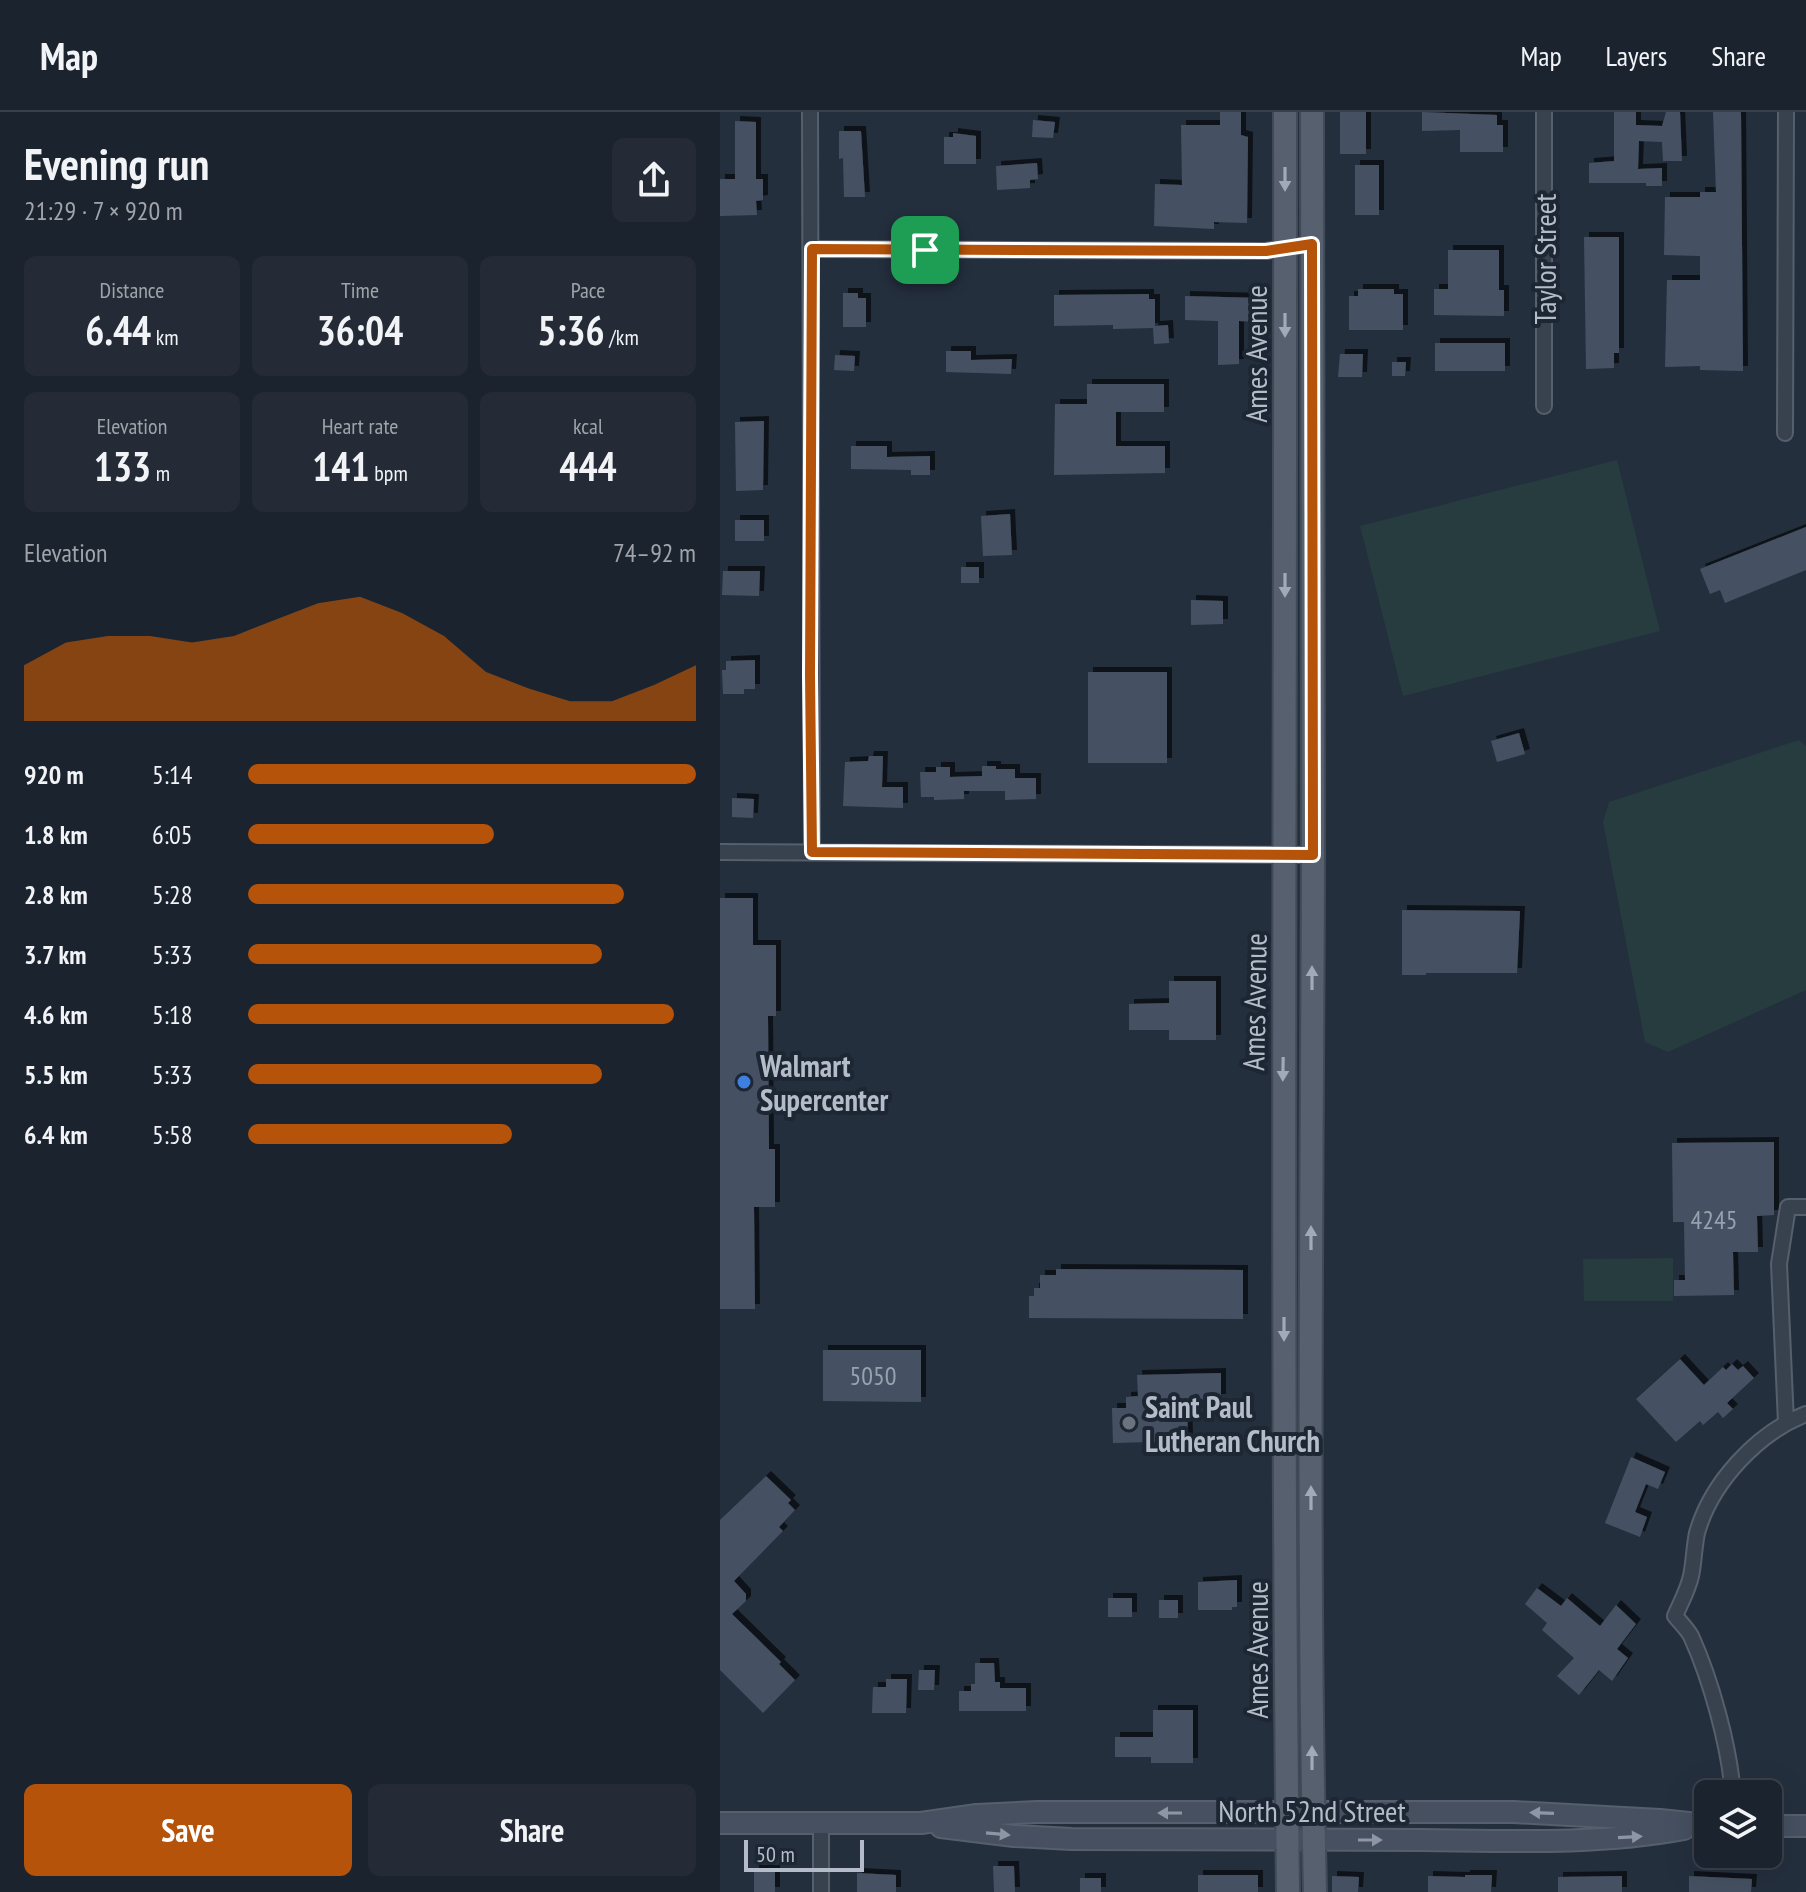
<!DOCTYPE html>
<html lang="en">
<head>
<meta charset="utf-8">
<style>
  body { margin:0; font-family:"PT Sans Narrow",sans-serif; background:#242b36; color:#f1f3f6; height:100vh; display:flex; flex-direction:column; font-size:30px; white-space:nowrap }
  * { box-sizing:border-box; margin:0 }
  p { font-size:26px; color:#a0a4aa }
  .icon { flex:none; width:44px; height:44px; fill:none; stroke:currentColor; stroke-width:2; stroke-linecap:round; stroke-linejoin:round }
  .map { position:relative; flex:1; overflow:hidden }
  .drawer { display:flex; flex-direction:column; background:#1b232e; width:720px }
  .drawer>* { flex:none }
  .buttons { position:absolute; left:974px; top:1668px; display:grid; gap:16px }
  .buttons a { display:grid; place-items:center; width:88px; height:88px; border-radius:12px; background:#1b232e; box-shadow:0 8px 32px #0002,0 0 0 2px #39404a; font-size:40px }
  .scale { position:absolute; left:24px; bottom:20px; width:120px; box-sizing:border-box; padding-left:8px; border:4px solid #b4bcc9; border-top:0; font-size:22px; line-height:28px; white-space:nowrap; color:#b4bcc9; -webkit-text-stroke:6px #1d2633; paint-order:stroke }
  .pin { position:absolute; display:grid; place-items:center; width:68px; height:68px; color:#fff; margin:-34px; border-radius:16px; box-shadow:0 4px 12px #0006 }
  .round { display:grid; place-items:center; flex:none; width:84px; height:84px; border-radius:12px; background:#242b36 }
  .summary { display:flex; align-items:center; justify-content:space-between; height:136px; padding:0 24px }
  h1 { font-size:44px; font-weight:600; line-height:60px }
  .figures { display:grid; grid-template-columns:repeat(3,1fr); gap:12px; height:136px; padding:8px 24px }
  .figures div { display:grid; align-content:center; border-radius:12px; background:#242b36; text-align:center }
  .figures b { font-size:40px; font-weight:600 }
  .figures small { font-size:22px; font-weight:400 }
  .figures p { font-size:22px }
  .chart { height:224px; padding:16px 24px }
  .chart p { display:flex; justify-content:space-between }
  .chart svg { width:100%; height:144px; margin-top:8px; fill:#b45309; opacity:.7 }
  .button { display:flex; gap:16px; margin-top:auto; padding:16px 24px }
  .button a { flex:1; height:92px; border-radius:12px; background:#b45309; color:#fff; font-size:32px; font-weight:600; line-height:92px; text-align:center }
  .button a+a { background:#242b36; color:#f1f3f6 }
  ul { padding:0 24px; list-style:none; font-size:26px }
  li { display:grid; grid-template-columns:128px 96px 1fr; align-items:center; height:60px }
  li i { height:20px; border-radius:10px; background:#b45309 }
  header { display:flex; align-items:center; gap:48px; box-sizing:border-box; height:112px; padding:0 40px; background:#1b232e; border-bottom:2px solid #39404a }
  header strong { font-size:38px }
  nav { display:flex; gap:44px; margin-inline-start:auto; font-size:28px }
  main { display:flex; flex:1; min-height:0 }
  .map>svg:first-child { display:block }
</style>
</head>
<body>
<header>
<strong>Map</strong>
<nav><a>Map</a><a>Layers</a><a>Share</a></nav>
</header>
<main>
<section class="drawer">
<div class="summary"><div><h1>Evening run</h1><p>21:29 · 7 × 920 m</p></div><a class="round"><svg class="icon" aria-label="share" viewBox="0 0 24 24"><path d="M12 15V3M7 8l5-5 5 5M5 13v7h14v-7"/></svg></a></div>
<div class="figures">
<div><p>Distance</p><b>6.44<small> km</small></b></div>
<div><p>Time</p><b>36:04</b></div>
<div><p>Pace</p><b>5:36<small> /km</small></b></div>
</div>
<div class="figures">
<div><p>Elevation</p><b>133<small> m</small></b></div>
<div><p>Heart rate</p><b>141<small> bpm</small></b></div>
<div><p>kcal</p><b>444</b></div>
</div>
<div class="chart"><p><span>Elevation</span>74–92 m</p>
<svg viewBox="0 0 160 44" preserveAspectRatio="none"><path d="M0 44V27L10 20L20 18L30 18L40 20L50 18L60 13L70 8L80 6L90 11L100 18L110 29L120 34L130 38L140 38L150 33L160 27V44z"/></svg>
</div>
<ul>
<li><b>920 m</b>5:14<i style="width:100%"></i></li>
<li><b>1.8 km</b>6:05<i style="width:55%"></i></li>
<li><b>2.8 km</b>5:28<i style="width:84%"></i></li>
<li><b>3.7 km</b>5:33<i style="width:79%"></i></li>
<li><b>4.6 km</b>5:18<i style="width:95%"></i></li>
<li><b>5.5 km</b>5:33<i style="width:79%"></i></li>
<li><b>6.4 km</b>5:58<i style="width:59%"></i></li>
</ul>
<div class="button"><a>Save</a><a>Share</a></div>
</section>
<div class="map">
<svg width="1086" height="1780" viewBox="0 0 1086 1780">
  <defs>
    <filter id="shadow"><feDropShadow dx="5" dy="-5" stdDeviation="0" flood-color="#0009"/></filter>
  </defs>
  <rect width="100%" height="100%" fill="#242f3e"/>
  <g fill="#263c3f">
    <path d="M897 348 940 519 683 584 640 414Z"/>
    <path d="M1079 628 1086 634V878L948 940 925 930 883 710 889 690Z"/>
    <path d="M953 1146V1189H864L863 1147Z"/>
  </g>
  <g fill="#455162" filter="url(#shadow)">
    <path d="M500 0H521V23L528 25 527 111 494 110V117L434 114 435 72 462 73 461 13H500Z"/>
    <rect x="620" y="0" width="26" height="42"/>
    <path d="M702 0 777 3V13H783V40H740V18L702 19Z"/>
    <path d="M894 0H916V13L942 14 946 0H960L962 49H943L942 30 919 29 918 57 942 56V74H926V71H869V51L894 49Z"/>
    <path d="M993 0H1021L1023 259 980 258V254L945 255 947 168H980V144L944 143 945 85H980V80H996Z"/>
    <path d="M313 8 335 10 333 26 312 25Z"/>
    <path d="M15 9 36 10V67H43V88L36 89 37 103 0 104V67H15Z"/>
    <path d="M119 19H141L145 85H124L123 46 119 47Z"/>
    <path d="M233 21 256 24V52H224V25H233Z"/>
    <path d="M317 51 318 67 310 68V76L277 78 276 54Z"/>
    <rect x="635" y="53" width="24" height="50"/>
    <path d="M864 125H899V241H894V256L866 257Z"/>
    <path d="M728 138H779V178H784V204L714 203V177H728Z"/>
    <path d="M638 177H674V182H683V218H629V184H638Z"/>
    <path d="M123 181H138V186H146V215H123Z"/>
    <path d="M429 182V187H435V214L448 213 449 231 434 232 433 216 393 217V213L334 214V183Z"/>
    <path d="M465 184 540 186V210L519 209V252L498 253V209L465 208Z"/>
    <rect x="715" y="231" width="70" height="28"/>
    <path d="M226 239H251V248L292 247 291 262 226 260Z"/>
    <path d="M620 242H643L642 265H618Z"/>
    <path d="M115 243 135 244 134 259 114 258Z"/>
    <path d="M672 250H686L685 264H672Z"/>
    <path d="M367 272H444V300H396V334H445V361L334 363 335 292H367Z"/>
    <path d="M44 309 43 378 16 379 15 310Z"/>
    <path d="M131 334H167V345L210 344V363H191V358L131 357Z"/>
    <path d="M290 402 292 443 263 444 261 404Z"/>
    <rect x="15" y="408" width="29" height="21"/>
    <path d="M1086 415V458L1005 491 1000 478 990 482 980 457Z"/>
    <rect x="241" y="455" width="18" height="16"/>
    <path d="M3 459H40L39 484 2 483Z"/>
    <path d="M471 488 503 489V512L471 513Z"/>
    <path d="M35 548V577H24V582H3L2 558H6V549Z"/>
    <rect x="368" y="560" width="79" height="91"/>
    <path d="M799 621 805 642 777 650 771 629Z"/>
    <path d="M149 644H163L162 675H183V696L123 694 125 650 148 649Z"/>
    <path d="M262 654H276V657H295V666H316V687L285 688V679H244V687L214 688V685H201L200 660H216V655H230V665L262 664Z"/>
    <path d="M12 686 34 687 33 706 12 705Z"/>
    <path d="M0 786H33V833H56V904H48L49 1037H55V1095H34L35 1197H0Z"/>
    <path d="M682 798 800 799 797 861H706V863H682Z"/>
    <path d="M449 869H496V928H449V918H409V892L449 891Z"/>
    <path d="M1054 1030V1103L1037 1104 1038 1140H1013L1014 1183 954 1184V1168H965L964 1110H953L952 1031Z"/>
    <path d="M336 1157 523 1158V1207L309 1206V1184H314V1176H320V1163H336Z"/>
    <path d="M103 1238H201V1290L103 1289Z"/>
    <path d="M960 1247 984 1273 1003 1255 1006 1258 1012 1252 1018 1258 1023 1254 1034 1266 1007 1291 1013 1297 1003 1306 998 1300 983 1313 980 1309 956 1330 916 1287Z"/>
    <path d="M501 1261V1287L467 1288 468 1329 393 1331 392 1296H406V1285L418 1284 417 1263Z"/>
    <path d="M911 1345 945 1360 938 1377 926 1372 915 1400 927 1405 920 1425 885 1411Z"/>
    <path d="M46 1364 71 1388 68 1391 75 1398 59 1415 63 1419 14 1469 26 1482V1489L12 1502 61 1550 59 1552 75 1568 43 1601 0 1558V1408Z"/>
    <path d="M517 1468V1495H512V1498H478V1470Z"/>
    <path d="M817 1476 841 1494 847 1486 880 1514 896 1493 916 1512 897 1537 908 1546 892 1569 879 1558 859 1583 837 1564 854 1546 822 1518 827 1511 805 1492Z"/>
    <rect x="388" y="1486" width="24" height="19"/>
    <rect x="439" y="1488" width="19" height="18"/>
    <path d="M255 1551H274L275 1570H280V1576H306V1599H239V1579H251V1572H255Z"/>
    <path d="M199 1558H215L214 1578H198Z"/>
    <path d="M166 1567H187L186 1601H152L153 1575H166Z"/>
    <path d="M433 1598H473V1651H431V1645H395V1625H433Z"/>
    <path d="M273 1754H294L295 1780H274Z"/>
    <rect x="34" y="1758" width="21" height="22"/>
    <path d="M137 1761 176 1763V1780H137Z"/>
    <rect x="478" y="1763" width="60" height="17"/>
    <path d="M745 1763H772L771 1780H708V1764L745 1765Z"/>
    <path d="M612 1764 639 1765 638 1780H612Z"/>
    <path d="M902 1764V1780H838V1765Z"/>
    <path d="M969 1764 1032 1767 1031 1780H969Z"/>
    <rect x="360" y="1766" width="21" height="14"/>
  </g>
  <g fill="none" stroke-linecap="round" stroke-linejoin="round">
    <defs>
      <g id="street">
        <path d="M90 0 92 740"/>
        <path d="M824 0V294"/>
        <path d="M92 137 546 139 592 132"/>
        <path d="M1065 321 1066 0"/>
        <path d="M0 740 593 743"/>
        <path d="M1066 1311 1059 1152 1068 1095H1086"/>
        <path d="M1013 1682C1009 1633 991 1568 971 1524 967 1517 960 1510 955 1504 960 1492 968 1478 971 1464 974 1450 974 1435 977 1421 991 1371 1037 1321 1086 1302"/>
        <path d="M101 1712V1780"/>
      </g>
      <g id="secondary">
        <path d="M0 1711H201L257 1703 317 1700H794L940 1708 988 1713"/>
        <path d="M1048 1714H1086"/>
        <path d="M221 1715 294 1724 351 1727C469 1727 586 1728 703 1728 789 1729 879 1733 964 1717"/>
      </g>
      <g id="primary">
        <path d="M565 0C566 593 561 1187 568 1780"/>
        <path d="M592 0C592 247 593 495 593 742 592 1088 587 1434 595 1780"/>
      </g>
    </defs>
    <use href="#street" stroke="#565f6c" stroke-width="18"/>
    <use href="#secondary" stroke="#565f6c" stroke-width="24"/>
    <use href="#primary" stroke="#414a57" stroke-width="26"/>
    <use href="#street" stroke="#38414e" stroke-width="14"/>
    <use href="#secondary" stroke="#465061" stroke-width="20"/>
    <use href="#primary" stroke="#56606e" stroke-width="22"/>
  </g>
  <defs><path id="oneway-solid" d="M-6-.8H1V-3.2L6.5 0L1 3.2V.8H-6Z" transform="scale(2)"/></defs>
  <g fill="#a1aab7">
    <use href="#oneway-solid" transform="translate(565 67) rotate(90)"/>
    <use href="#oneway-solid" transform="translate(565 213) rotate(90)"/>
    <use href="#oneway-solid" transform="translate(565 473) rotate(90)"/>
    <use href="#oneway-solid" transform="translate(592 866) rotate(-90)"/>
    <use href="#oneway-solid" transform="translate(563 957) rotate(91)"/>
    <use href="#oneway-solid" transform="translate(591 1126) rotate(-90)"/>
    <use href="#oneway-solid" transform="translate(564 1217) rotate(90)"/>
    <use href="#oneway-solid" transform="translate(591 1386) rotate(-90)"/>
    <use href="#oneway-solid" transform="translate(592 1646) rotate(-90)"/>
  </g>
  <g fill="#8e96a5">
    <use href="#oneway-solid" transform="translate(450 1701) rotate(-180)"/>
    <use href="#oneway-solid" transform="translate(822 1701) rotate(-178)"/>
    <use href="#oneway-solid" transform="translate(278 1722) rotate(5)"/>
    <use href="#oneway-solid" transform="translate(910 1725) rotate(-3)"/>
    <use href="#oneway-solid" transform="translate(650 1728)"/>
  </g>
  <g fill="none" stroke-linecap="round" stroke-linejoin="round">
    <defs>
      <path id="route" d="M592 132 593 743 92 740 90 563 92 137 546 139Z"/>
    </defs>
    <use href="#route" stroke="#fff" stroke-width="16"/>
    <use href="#route" stroke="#b45309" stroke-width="10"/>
  </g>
  <circle fill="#3f7fe0" stroke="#1d2633" stroke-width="3" cx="24" cy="970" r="8"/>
  <circle fill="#6b7280" stroke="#1d2633" stroke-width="3" cx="409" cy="1311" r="8"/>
  <g text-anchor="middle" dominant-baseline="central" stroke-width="8" stroke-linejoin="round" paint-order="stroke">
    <g font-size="26" fill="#98a1af">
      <text x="994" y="1107">4245</text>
      <text x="153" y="1263">5050</text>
    </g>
    <g font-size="30" fill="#b4bcc9" stroke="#1d2633">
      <text transform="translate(824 147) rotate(-90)">Taylor Street</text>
      <text transform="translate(535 242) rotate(-90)">Ames Avenue</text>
      <text transform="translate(534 890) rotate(-89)">Ames Avenue</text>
      <text transform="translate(536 1538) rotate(-90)">Ames Avenue</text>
      <text x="592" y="1698">North 52nd Street</text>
    </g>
    <g font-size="30" font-weight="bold" fill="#b4bcc9" stroke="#1d2633" text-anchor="start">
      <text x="40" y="953">Walmart<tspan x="40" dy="34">Supercenter</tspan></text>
      <text x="425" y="1294">Saint Paul<tspan x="425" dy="34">Lutheran Church</tspan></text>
    </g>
  </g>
</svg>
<div class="buttons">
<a><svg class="icon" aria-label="layers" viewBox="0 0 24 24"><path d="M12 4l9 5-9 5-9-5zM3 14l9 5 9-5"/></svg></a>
</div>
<div class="scale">50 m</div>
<div class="pin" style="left:205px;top:138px;background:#1e9e55"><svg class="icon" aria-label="arrive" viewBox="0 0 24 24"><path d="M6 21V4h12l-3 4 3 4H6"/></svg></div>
</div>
</main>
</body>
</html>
